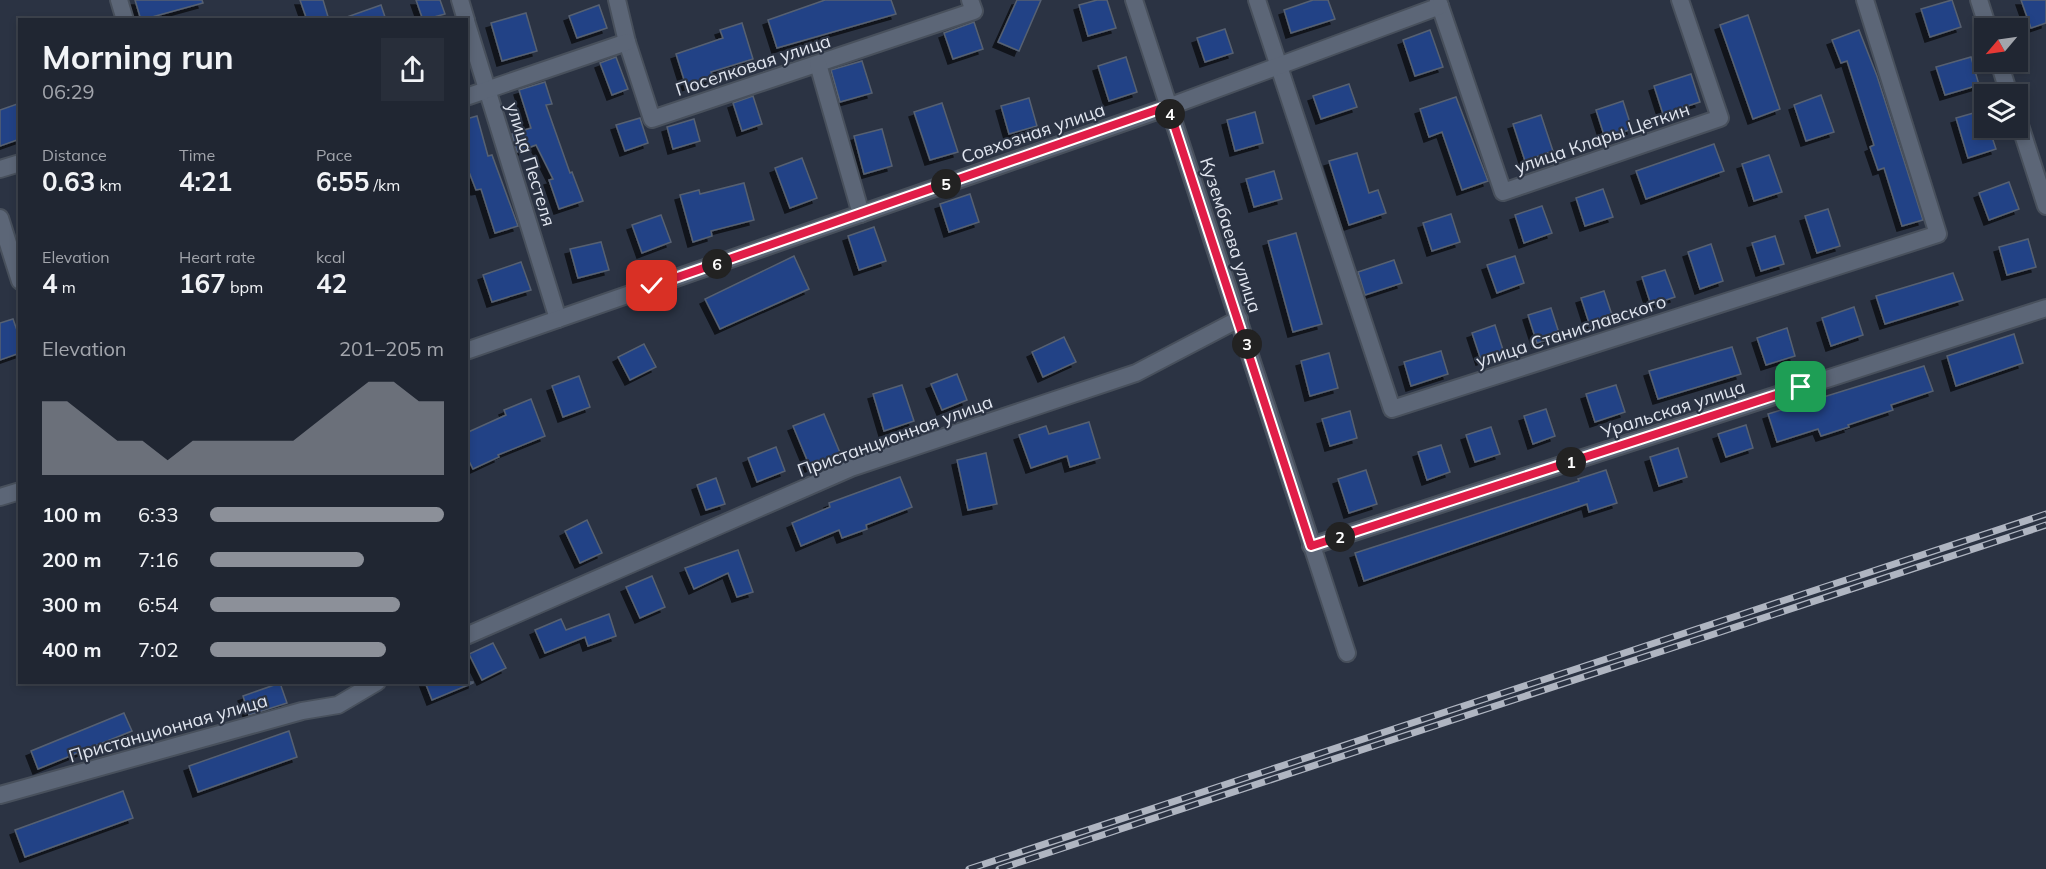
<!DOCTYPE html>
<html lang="en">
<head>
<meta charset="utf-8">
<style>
  body { margin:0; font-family:Mulish,sans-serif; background:#282e3a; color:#f1f3f6; height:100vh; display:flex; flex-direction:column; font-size:22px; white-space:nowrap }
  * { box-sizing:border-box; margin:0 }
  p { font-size:20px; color:#a2a5ac }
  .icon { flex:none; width:33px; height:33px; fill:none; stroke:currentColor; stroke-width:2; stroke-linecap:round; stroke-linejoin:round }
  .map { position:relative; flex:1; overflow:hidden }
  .sheet { position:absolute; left:18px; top:18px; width:450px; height:666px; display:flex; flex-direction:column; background:#202632; border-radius:0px; box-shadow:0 3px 9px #0003,0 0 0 2px #3d434d }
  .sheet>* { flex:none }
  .needle { width:39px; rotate:241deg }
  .fabs { position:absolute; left:1974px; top:18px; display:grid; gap:12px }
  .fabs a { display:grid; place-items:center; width:54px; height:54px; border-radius:0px; background:#202632; box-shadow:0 3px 9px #0003,0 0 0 2px #3d434d; font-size:30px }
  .pin { position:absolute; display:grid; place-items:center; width:51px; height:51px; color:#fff; margin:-26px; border-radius:12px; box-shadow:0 3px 9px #0006 }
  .km { position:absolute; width:30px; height:30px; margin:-15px; border-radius:50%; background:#222; color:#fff; font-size:16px; line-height:30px; text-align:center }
  .round { display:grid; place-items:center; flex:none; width:63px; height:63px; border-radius:0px; background:#282e3a }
  .summary { display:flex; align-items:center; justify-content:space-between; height:102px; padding:0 24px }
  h1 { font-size:33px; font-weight:700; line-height:45px }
  .metrics { display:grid; grid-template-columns:repeat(3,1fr); gap:9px; height:102px; padding:6px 24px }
  .metrics div { display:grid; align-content:center }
  .metrics b { font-size:26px; font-weight:700 }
  .metrics small { font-size:16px; font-weight:400 }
  .metrics p { font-size:16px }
  .chart { height:168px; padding:12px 24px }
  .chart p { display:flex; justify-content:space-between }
  .chart svg { width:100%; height:108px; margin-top:6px; fill:#8c9099; opacity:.7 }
  ul { padding:0 24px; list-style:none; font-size:20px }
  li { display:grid; grid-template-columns:96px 72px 1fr; align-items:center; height:45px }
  li i { height:15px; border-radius:8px; background:#8c9099 }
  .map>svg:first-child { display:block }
</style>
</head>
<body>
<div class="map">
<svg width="2046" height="869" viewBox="0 0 2046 869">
  <defs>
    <filter id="shadow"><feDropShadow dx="-5" dy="5" stdDeviation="0" flood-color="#0009"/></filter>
  </defs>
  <rect width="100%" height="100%" fill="#2b3343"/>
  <g fill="#204386" stroke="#576172" stroke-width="1.5" filter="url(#shadow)">
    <path d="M135 0H202L203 3 141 20Z"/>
    <path d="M300 0H323L329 20H307Z"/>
    <path d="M416 0H440L445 14 423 20Z"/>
    <path d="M825 0H891L896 14 777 48 768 20Z"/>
    <path d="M1017 0H1041L1019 51 998 42Z"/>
    <path d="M1097 0H1107L1116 28 1088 36 1079 5Z"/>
    <path d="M1313 0H1328L1335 19 1291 33 1284 10Z"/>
    <path d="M1952 0 1961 27 1930 37 1921 9Z"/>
    <path d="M2021 0H2046V23L2031 28Z"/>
    <path d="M381 5 386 20H344V18Z"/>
    <path d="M599 5 607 28 577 38 569 16Z"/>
    <path d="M526 13 537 51 502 61 491 23Z"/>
    <path d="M1748 15 1780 109 1753 119 1720 25Z"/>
    <path d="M974 22 983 49 953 59 944 33Z"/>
    <path d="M742 23 753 59 711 72 713 77 686 86 676 54 723 38 720 30Z"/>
    <path d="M1225 29 1233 53 1205 62 1197 38Z"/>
    <path d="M1430 30 1443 67 1415 76 1403 40Z"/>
    <path d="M1859 30 1877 76 1923 220 1902 226 1884 168 1878 170 1870 147 1874 145 1847 61 1841 63 1832 40Z"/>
    <path d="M616 57 628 89 612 95 600 63Z"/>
    <path d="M1126 57 1137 92 1109 101 1098 66Z"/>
    <path d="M1971 57 1979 85 1945 95 1936 67Z"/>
    <path d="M862 61 872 93 840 102 831 70Z"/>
    <path d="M1691 74 1700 102 1663 114 1654 86Z"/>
    <path d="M545 82 552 104 546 105 570 173 572 172 583 201 559 209 549 180 553 179 536 145 517 152 512 134 531 128 519 90Z"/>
    <path d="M1349 84 1357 107 1321 119 1313 96Z"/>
    <path d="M1821 95 1834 132 1806 141 1794 105Z"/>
    <path d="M753 96 762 124 742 131 733 103Z"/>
    <path d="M1456 97 1488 181 1462 190 1442 132 1429 137 1420 109Z"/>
    <path d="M1029 98 1037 126 1009 134 1001 106Z"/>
    <path d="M1623 101 1632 129 1605 138 1596 110Z"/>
    <path d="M20 103V139L0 146V110Z"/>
    <path d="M942 103 958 152 930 160 914 112Z"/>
    <path d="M1984 110V128H1989L1996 149 1968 158 1956 118Z"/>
    <path d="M1255 112 1263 143 1235 151 1227 120Z"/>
    <path d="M1541 115 1553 151 1525 161 1513 124Z"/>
    <path d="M477 116 488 156 492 155 518 226 495 233 481 189 476 190 466 164V119Z"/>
    <path d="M640 118 648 143 625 151 616 125Z"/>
    <path d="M694 119 700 141 673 149 667 127Z"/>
    <path d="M882 129 892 166 864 174 854 136Z"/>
    <path d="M1714 144 1724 171 1646 199 1636 171Z"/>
    <path d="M1357 153 1369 193 1378 190 1386 213 1349 225 1329 161Z"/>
    <path d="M1769 155 1782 192 1754 201 1742 164Z"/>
    <path d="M802 158 817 198 790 208 775 168Z"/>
    <path d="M1274 171 1282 199 1254 207 1246 179Z"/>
    <path d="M2009 182 2019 209 1989 220 1979 193Z"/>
    <path d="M744 183 754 220 711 231 712 236 693 242 680 195 699 190 700 194Z"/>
    <path d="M1603 189 1613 217 1585 226 1576 198Z"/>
    <path d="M970 194 979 222 949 232 940 204Z"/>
    <path d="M1542 206 1552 233 1524 243 1515 215Z"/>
    <path d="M1828 209 1840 246 1817 253 1805 216Z"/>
    <path d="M1451 214 1460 242 1432 251 1423 223Z"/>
    <path d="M661 215 671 242 642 253 632 225Z"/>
    <path d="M874 227 886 261 859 270 848 236Z"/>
    <path d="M1296 233 1322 324 1293 332 1268 241Z"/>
    <path d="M1775 236 1784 264 1761 271 1752 243Z"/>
    <path d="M2028 239 2036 267 2007 275 1999 247Z"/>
    <path d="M601 242 609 270 578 278 570 249Z"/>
    <path d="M1711 244 1723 281 1700 289 1688 252Z"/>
    <path d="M794 256 809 289 720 329 705 299Z"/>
    <path d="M1515 256 1524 283 1497 293 1487 265Z"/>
    <path d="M1394 260 1402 283 1365 295 1358 272Z"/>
    <path d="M521 262 531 290 492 302 483 275Z"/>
    <path d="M1665 270 1675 297 1651 305 1642 277Z"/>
    <path d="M1953 273 1963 300 1885 324 1876 296Z"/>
    <path d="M1604 291 1613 318 1590 326 1581 298Z"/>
    <path d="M1854 307 1863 335 1831 346 1822 318Z"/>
    <path d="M1551 308 1560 336 1537 343 1528 315Z"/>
    <path d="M13 319 20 339V353L0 360V323Z"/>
    <path d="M1495 325 1504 353 1481 360 1472 333Z"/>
    <path d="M1787 328 1795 356 1766 365 1757 338Z"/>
    <path d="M2014 334 2023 363 1956 386 1947 356Z"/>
    <path d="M1064 337 1076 362 1043 377 1032 352Z"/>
    <path d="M644 344 656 367 630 380 618 357Z"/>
    <path d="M1732 347 1741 374 1658 399 1649 371Z"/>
    <path d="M1441 351 1448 374 1411 386 1404 362Z"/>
    <path d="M1329 353 1338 388 1310 396 1301 361Z"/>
    <path d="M1924 366 1933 391 1891 405 1893 410 1848 425 1849 427 1821 436 1818 429 1777 442 1768 414Z"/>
    <path d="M957 374 967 400 942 410 931 384Z"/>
    <path d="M579 376 590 407 563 417 552 386Z"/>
    <path d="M902 385 914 421 884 431 873 394Z"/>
    <path d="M1616 385 1625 412 1595 422 1586 394Z"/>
    <path d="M531 399 545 436 498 455 499 457 473 469 466 455V433L506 415 504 410Z"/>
    <path d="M1546 409 1555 436 1533 444 1524 416Z"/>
    <path d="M1350 411 1357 438 1330 446 1322 419Z"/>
    <path d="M824 414 841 455 810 467 793 426Z"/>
    <path d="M1089 422 1100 458 1070 467 1067 456 1031 468 1019 435 1046 426 1049 434Z"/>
    <path d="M1746 425 1753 448 1726 457 1718 434Z"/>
    <path d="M1491 427 1500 454 1475 462 1466 435Z"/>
    <path d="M1441 445 1450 472 1427 480 1418 452Z"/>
    <path d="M776 447 785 471 757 482 748 458Z"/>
    <path d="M1678 448 1687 477 1659 486 1650 457Z"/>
    <path d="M986 453 997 504 968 510 957 460Z"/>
    <path d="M1366 470 1377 504 1349 513 1338 479Z"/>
    <path d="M1606 470 1617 503 1589 512 1587 504 1364 581 1355 553 1579 481 1578 479Z"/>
    <path d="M900 477 912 507 866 525 867 529 842 538 839 530 801 546 792 523 830 507 829 503Z"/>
    <path d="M716 478 725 504 706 510 697 485Z"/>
    <path d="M587 520 602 553 580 563 565 531Z"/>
    <path d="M738 550 753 592 737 597 728 573 694 589 685 568Z"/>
    <path d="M652 576 665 607 640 618 626 587Z"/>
    <path d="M609 614 616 636 588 646 585 637 545 653 535 630 561 619 566 630Z"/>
    <path d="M493 643 506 668 482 680 469 654Z"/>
    <path d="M425 682H473V683L432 700Z"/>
    <path d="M280 683 287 703 249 715 243 696Z"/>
    <path d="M124 713 132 731 38 769 31 751Z"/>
    <path d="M289 731 297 757 198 792 189 766Z"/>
    <path d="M123 791 133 818 25 857 15 830Z"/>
  </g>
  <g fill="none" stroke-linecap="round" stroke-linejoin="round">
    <defs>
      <g id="minor">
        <path d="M119 0 125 20"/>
        <path d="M460 0 466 20"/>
        <path d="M617 0 627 42 652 119 974 11 970 0"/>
        <path d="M1134 0 1347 653"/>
        <path d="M1257 0 1392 409 1938 234 1865 0"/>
        <path d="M1438 0 1503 192 1720 118 1680 0"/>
        <path d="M1979 0 1988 28"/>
        <path d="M466 21 558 319"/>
        <path d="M1999 62 2009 94"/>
        <path d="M818 64 861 214"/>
        <path d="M466 97 627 42"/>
        <path d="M2018 119 2046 206"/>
        <path d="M0 169 20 163"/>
        <path d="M0 218 20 281"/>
        <path d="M466 351 1168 107 1440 6"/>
        <path d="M0 497 20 491"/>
        <path d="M1311 546 2046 308"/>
        <path d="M466 636 851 468 1136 373 1239 319"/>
        <path d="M0 795 302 711 338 705 377 682"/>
      </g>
    </defs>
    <use href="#minor" stroke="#48505c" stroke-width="20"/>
    <use href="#minor" stroke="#5c6677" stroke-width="16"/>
    <defs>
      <g id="rail">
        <path d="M969 869 2046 514"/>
        <path d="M999 869 2046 525"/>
      </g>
    </defs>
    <use href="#rail" stroke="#afb5c1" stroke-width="7"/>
    <use href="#rail" stroke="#2b3343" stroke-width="4.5" stroke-dasharray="14" stroke-linecap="butt"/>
  </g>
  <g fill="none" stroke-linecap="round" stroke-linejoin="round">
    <defs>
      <path id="route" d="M652 286 1168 106 1311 546 1801 387"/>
    </defs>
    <use href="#route" stroke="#fff" stroke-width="12"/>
    <use href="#route" stroke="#e11d48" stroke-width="8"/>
  </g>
  <g text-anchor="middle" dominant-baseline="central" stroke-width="4.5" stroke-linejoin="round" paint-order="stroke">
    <g font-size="18" fill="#e0e5ef" stroke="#2b3343">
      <text transform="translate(753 65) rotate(-18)">Поселковая улица</text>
      <text transform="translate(1033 133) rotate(-19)">Совхозная улица</text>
      <text transform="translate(1602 138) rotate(-19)">улица Клары Цеткин</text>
      <text transform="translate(531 164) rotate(73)">улица Пестеля</text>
      <text transform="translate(1231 235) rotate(72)">Кузембаева улица</text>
      <text transform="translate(1571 331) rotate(-18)">улица Станиславского</text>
      <text transform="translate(1673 409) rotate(-18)">Уральская улица</text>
      <text transform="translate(895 436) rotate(-20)">Пристанционная улица</text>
      <text transform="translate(168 728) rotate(-16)">Пристанционная улица</text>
    </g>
  </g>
</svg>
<div class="fabs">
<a><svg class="needle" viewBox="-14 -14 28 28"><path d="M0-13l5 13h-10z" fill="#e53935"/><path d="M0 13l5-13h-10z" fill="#a2a5ac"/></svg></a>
<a><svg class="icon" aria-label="layers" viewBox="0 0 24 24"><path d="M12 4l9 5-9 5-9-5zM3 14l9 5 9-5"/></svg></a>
</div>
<div class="pin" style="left:1801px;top:387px;background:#1e9e55"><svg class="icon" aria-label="arrive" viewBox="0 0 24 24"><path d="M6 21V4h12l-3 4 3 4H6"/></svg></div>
<div class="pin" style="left:652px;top:286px;background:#d93025"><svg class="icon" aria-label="check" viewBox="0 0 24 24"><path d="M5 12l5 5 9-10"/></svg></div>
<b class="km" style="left:1571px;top:462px">1</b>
<b class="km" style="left:1340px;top:537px">2</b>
<b class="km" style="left:1247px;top:344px">3</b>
<b class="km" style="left:1170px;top:114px">4</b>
<b class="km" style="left:946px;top:184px">5</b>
<b class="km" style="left:717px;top:264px">6</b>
<section class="sheet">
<div class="summary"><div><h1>Morning run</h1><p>06:29</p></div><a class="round"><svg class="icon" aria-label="share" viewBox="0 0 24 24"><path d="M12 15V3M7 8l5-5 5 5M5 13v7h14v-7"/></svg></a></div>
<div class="metrics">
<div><p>Distance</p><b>0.63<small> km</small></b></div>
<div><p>Time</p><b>4:21</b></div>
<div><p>Pace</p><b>6:55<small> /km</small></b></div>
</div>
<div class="metrics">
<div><p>Elevation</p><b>4<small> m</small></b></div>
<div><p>Heart rate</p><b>167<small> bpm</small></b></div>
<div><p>kcal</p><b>42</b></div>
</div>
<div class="chart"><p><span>Elevation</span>201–205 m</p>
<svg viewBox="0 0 160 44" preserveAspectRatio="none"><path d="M0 44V14L10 14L20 22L30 30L40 30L50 38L60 30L70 30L80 30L90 30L100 30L110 22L120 14L130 6L140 6L150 14L160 14V44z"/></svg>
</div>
<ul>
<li><b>100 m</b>6:33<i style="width:100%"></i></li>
<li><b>200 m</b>7:16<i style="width:66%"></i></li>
<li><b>300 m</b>6:54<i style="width:81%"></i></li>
<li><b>400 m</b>7:02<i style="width:75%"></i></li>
</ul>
</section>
</div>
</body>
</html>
